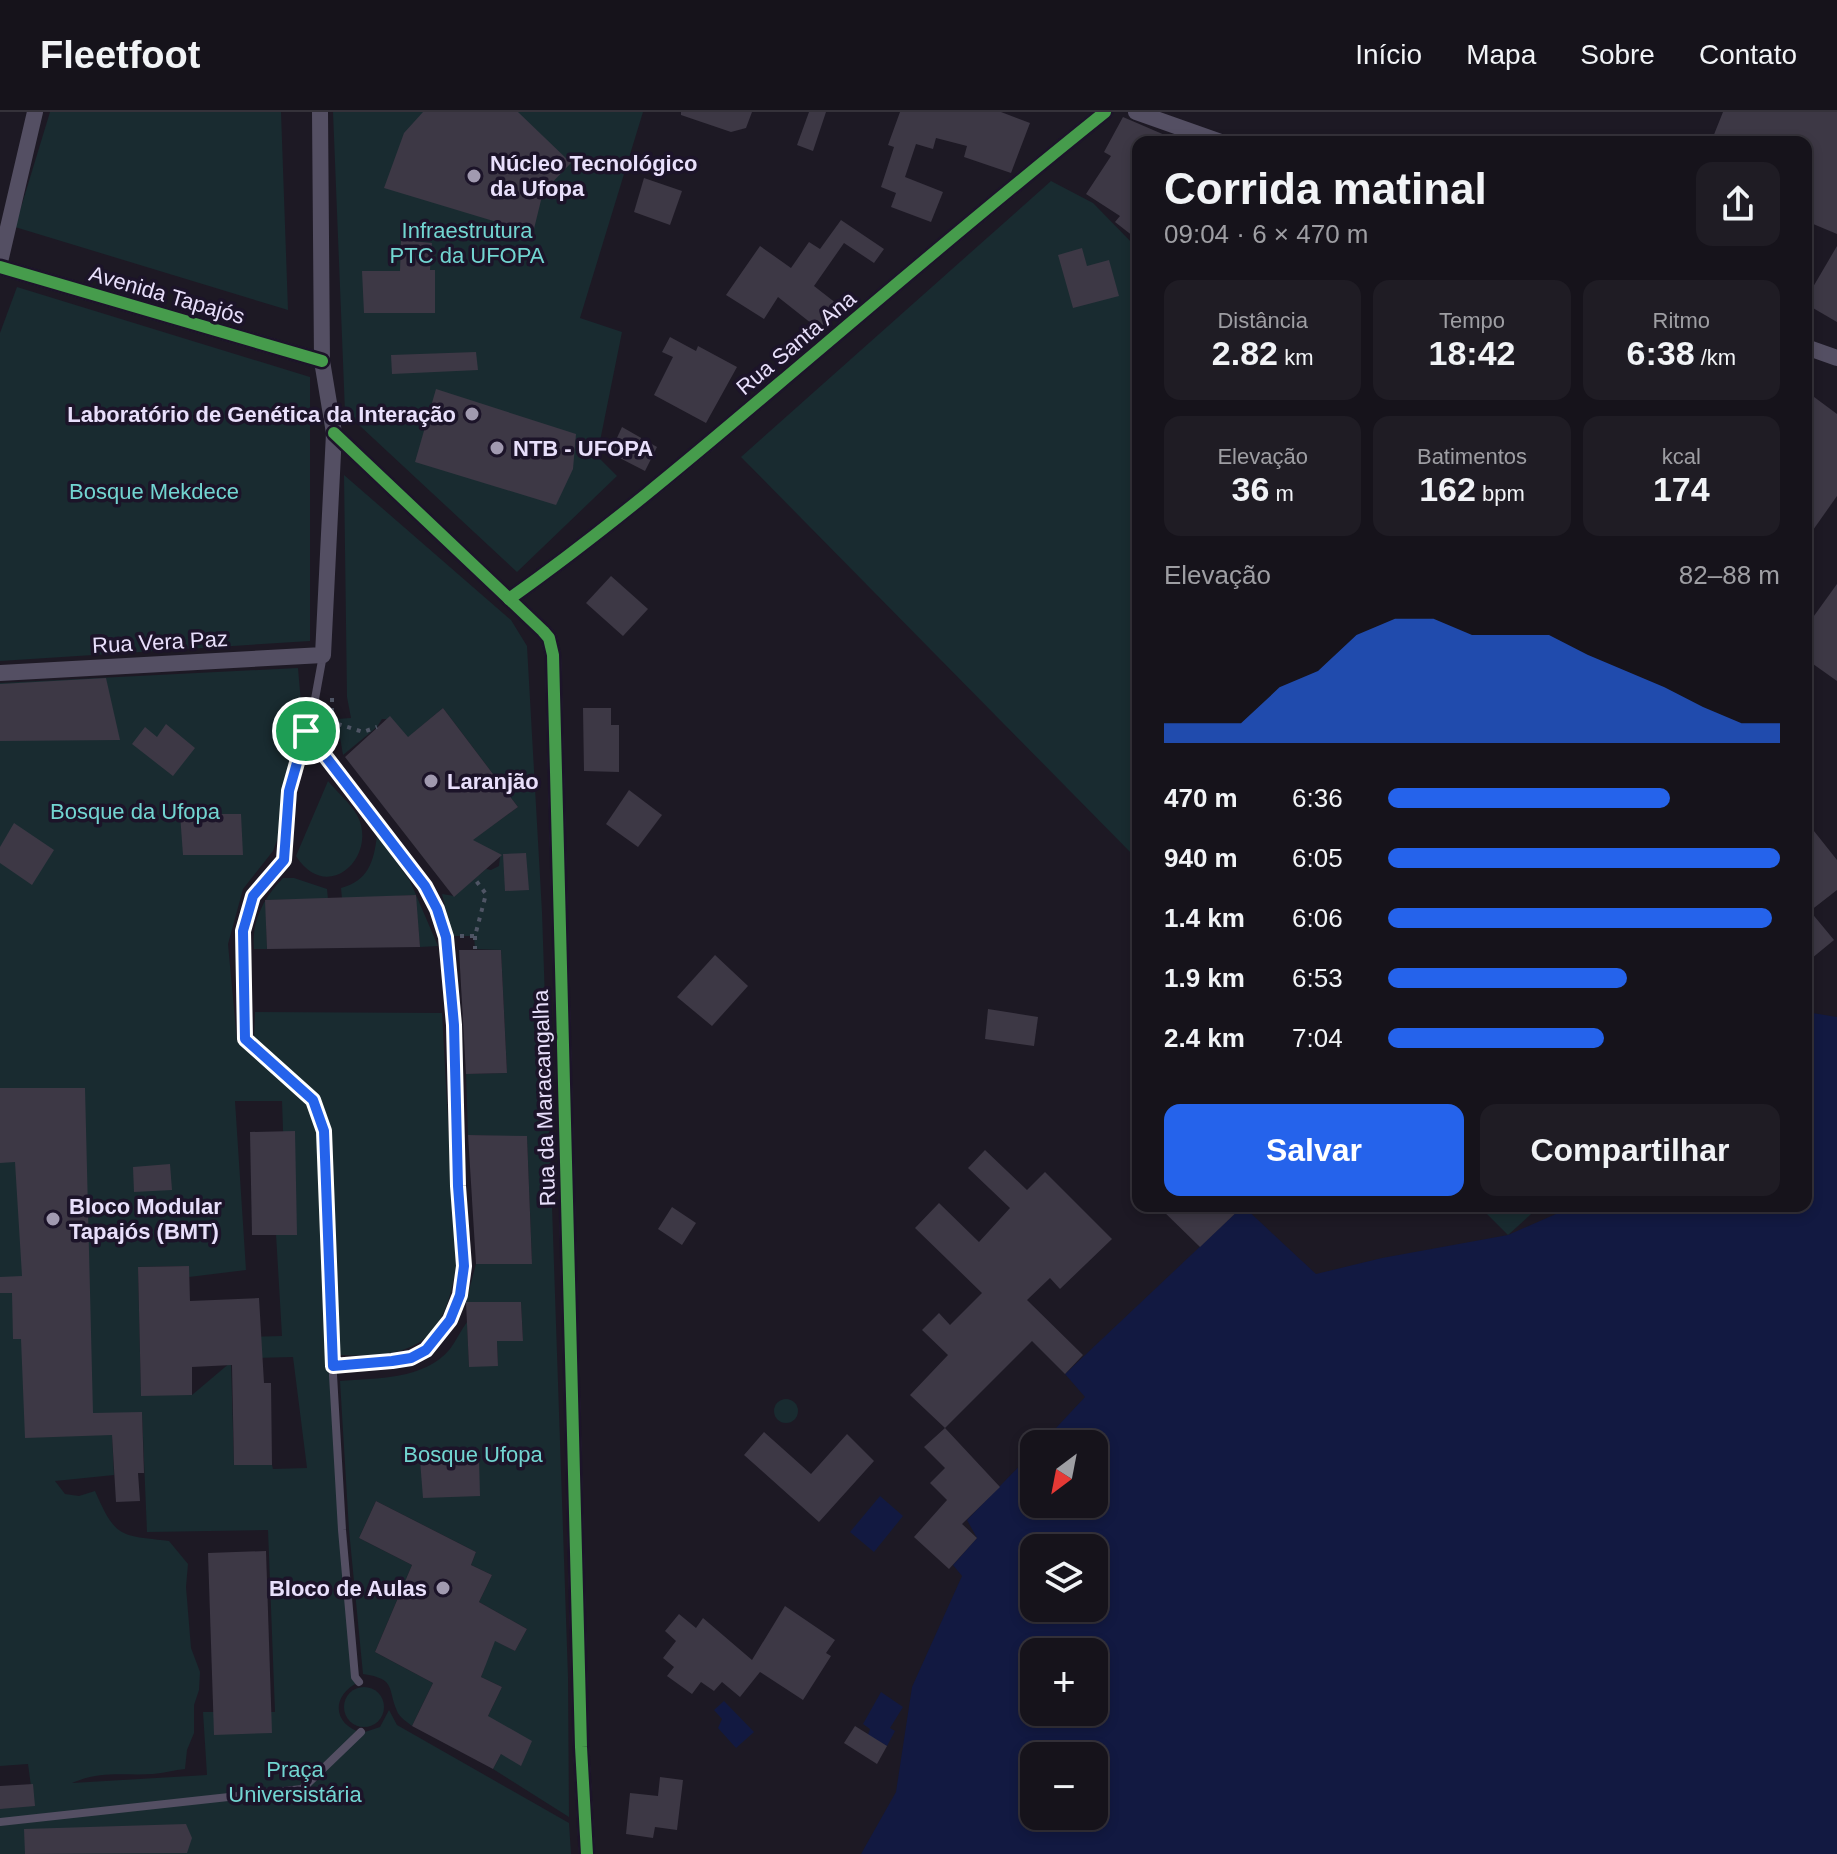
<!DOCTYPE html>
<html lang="pt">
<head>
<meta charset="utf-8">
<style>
  body { margin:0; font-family:Arial,sans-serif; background:#1f1c24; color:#f1f3f6; height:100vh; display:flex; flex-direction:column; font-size:30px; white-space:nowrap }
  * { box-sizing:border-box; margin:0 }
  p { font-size:26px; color:#9e9ea3 }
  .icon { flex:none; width:44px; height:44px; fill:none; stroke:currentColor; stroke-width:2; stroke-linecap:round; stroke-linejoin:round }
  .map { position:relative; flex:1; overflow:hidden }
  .drawer { position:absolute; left:1132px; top:24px; width:680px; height:1076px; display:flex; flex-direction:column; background:#16131b; border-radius:16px; box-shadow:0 4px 12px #0003,0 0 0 2px #35323a }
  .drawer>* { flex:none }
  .needle { width:52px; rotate:212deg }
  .tools { position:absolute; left:1020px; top:1318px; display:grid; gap:16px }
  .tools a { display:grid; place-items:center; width:88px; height:88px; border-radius:16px; background:#16131b; box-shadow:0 4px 12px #0003,0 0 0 2px #35323a; font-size:40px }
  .pin { position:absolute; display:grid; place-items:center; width:68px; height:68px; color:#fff; margin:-34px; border:4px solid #fff; border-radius:50%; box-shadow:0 2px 8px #0007 }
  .round { display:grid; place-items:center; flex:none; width:84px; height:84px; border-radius:16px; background:#1f1c24 }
  .summary { display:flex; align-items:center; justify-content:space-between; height:136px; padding:0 32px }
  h1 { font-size:44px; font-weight:800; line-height:60px }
  .metrics { display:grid; grid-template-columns:repeat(3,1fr); gap:12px; height:136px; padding:8px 32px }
  .metrics div { display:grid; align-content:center; border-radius:16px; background:#1f1c24; text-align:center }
  .metrics b { font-size:34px; font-weight:800 }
  .metrics small { font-size:22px; font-weight:400 }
  .metrics p { font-size:22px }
  .chart { height:224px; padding:16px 32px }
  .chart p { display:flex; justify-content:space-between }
  .chart svg { width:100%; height:144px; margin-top:8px; fill:#2563eb; opacity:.7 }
  .action { display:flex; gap:16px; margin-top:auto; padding:16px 32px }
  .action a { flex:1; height:92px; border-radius:16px; background:#2563eb; color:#fff; font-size:32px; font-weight:800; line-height:92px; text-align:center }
  .action a+a { background:#1f1c24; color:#f1f3f6 }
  ul { padding:0 32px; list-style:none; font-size:26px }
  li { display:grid; grid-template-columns:128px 96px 1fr; align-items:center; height:60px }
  li i { height:20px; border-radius:10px; background:#2563eb }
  header { display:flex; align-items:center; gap:48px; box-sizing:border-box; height:112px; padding:0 40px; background:#16131b; border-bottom:2px solid #35323a }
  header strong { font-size:38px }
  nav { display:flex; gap:44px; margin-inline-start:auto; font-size:28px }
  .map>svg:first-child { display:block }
</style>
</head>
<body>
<header>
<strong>Fleetfoot</strong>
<nav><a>Início</a><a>Mapa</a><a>Sobre</a><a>Contato</a></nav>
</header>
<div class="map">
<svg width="1837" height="1742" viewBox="0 0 1837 1742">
  <rect width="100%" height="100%" fill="#1d1924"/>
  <g fill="#192b30" fill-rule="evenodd">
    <path d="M50 0H281L288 198 15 115Z"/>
    <path d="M333 0H643L580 206 622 220 597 344 617 364 517 460 345 300Z"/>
    <path d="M1051 69 1093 91 1138 137V748L741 345Z"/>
    <path d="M17 175 310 265V529L0 549V221Z"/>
    <path d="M344 363 511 508 527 534 542 800 568 1565 569 1705 493 1657 501 1642 488 1604 502 1575 481 1565 485 1554V1543L492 1527 515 1539 527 1517 479 1490 492 1463 471 1453 476 1440 376 1389 359 1426 412 1453 375 1540 433 1571 412 1614C407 1610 399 1605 397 1599 387 1577 397 1567 363 1562L349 1418 340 1269C377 1266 424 1268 450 1237 456 1229 461 1218 467 1210L469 1254H498L497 1229H523L521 1190H466L476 1152 532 1151 527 1025 468 1023 466 962 507 961 501 838 475 837 474 824H452L442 782 454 784 486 757 491 758 499 754 500 745 458 738 518 695 443 596 404 629 392 607H382L377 615 343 643 337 607 351 606 347 585Z"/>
    <path d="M298 556 306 649 273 739 243 777 228 832 237 929 308 994 318 1022 326 1253 333 1254 342 1418 359 1570C331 1583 332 1612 362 1621L380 1615 389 1598 397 1613 569 1711 571 1742H0V1677L31 1674 28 1652 0 1654V571ZM235 989H282L286 1104 275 1105 282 1224 249 1225 250 1246 293 1245 307 1356 273 1357 272 1353H234L231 1250 192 1283H141L138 1155 188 1154 189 1165 246 1158ZM111 1301H142L147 1420 268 1418 275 1600H203L207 1663 72 1671C102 1658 123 1664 153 1662 164 1661 175 1658 185 1657L187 1638 194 1621V1593L199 1578 200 1560 191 1536 186 1475 188 1452 169 1429C120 1423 116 1427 95 1379L79 1384 65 1382 55 1369 114 1363Z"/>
    <path d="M328 669C337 680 350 691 357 703 379 743 328 794 296 744Z"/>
    <path d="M377 723 410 769 438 834 420 835 415 783 342 787 341 776C368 769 374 750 377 723Z"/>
    <path d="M283 766H294L327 777 328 787 266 788 267 837H254C251 810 264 785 283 766Z"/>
    <path d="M255 900 442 901 456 1154C444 1233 414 1246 338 1243L330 1017 318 984 254 926Z"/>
    <path d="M1479 1094H1540L1508 1123Z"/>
    <circle cx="786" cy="1299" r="12"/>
    <circle cx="364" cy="1595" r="20"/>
  </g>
  <g fill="#121941" fill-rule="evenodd">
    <path d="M1806 900 1837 905V1742H861L896 1680 912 1575 962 1464 953 1453 977 1426 967 1408 1034 1339V1392H1094V1332H1041L1085 1285 1065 1262 1243 1094 1316 1162 1382 1146 1508 1123 1574 1094H1806ZM1034 1436H1094V1496H1034ZM1034 1540H1094V1600H1034ZM1034 1644H1094V1704H1034Z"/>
    <path d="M880 1384 903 1404 874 1440 850 1420Z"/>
    <path d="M881 1580 903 1595 890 1616 895 1619 887 1634 868 1623 870 1617 863 1612Z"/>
    <path d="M724 1589 754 1620 736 1636 718 1616 722 1607 714 1598Z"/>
  </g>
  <g fill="#3d3845">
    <path d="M423 0H518L571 51 543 80 533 121 384 76 404 21Z"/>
    <path d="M681 0H752L746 16 731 20 681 3Z"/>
    <path d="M809 0H826L813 39 797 33Z"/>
    <path d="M900 0H1001L1030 11 1011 61 964 45 967 34 936 26 933 37 916 32 905 65 943 80 931 110 891 95 896 81 881 75 894 35 888 33Z"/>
    <path d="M1723 0H1837V122L1806 109V30H1711Z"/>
    <path d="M1123 5 1181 30H1138V128L1115 110 1120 104 1086 82 1111 44 1104 40Z"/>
    <path d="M644 66 682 79 670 113 634 100Z"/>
    <path d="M841 108 884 137 874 151 844 131 814 174 841 195 821 219 778 185 764 207 726 183 760 134 791 156 809 130 820 137Z"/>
    <path d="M401 128 432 131 430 158H435V201H364L362 159H400Z"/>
    <path d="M1837 134V210L1806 192V187Z"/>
    <path d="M1082 136 1087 154 1109 148 1119 184 1073 196 1058 143Z"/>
    <path d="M670 225 696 239 698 234 737 255 706 311 654 283 673 245 662 240Z"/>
    <path d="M476 240 478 258 392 262 391 243Z"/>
    <path d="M436 277 576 322 573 357 556 393 415 350Z"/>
    <path d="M1806 279 1837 302V384L1806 428Z"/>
    <path d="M622 315 657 335 645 359 610 341Z"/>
    <path d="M611 464 648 497 623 524 586 491Z"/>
    <path d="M1837 472V569L1806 547V515Z"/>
    <path d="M106 566 120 628 0 629V572Z"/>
    <path d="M443 596 518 695 473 728 502 743 454 785 345 645 390 604 408 625Z"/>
    <path d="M583 596H611V613H619V660L584 659Z"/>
    <path d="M166 612 195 636 173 664 132 632 145 615 157 625Z"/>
    <path d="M629 678 662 703 638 735 606 712Z"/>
    <path d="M180 702H241L243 743H183Z"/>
    <path d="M1806 709 1837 748V778L1810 799 1834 828 1806 851Z"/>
    <path d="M14 711 54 738 32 773 0 751V735Z"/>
    <path d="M526 741 529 778 505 779 503 742Z"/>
    <path d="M416 783 420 835 267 837 265 788Z"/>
    <path d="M459 838H501L507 961 466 962Z"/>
    <path d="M715 843 748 874 712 914 677 885Z"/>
    <path d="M988 897 1038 905 1034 934 985 927Z"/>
    <path d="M0 976H85L93 1301 142 1300 144 1361H138L140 1389 116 1390 112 1323 25 1326 21 1227H13L12 1181H0V1165L22 1164 15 1050 0 1051Z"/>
    <path d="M295 1019 297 1123H252L250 1020Z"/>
    <path d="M468 1023 527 1024 532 1152H476Z"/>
    <path d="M985 1038 1027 1078 1045 1060 1112 1127 1060 1177 1050 1166 1027 1188 1083 1243 1065 1262 1032 1229 945 1316 910 1283 948 1243 922 1218 939 1201 950 1213 982 1181 915 1116 939 1091 979 1130 1010 1096 968 1056Z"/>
    <path d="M170 1052 172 1078 134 1080 133 1055Z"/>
    <path d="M1158 1094H1243L1200 1135Z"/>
    <path d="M672 1095 696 1111 682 1133 658 1117Z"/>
    <path d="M189 1154 190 1189 259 1186 264 1271H271L272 1353H234L232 1253 192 1255V1283L141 1284 138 1155Z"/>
    <path d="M466 1190H521L523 1229H497L498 1254 469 1255Z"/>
    <path d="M945 1316 1000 1375 962 1412 977 1426 949 1457 914 1425 947 1388 930 1371 945 1356 924 1335Z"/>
    <path d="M764 1320 811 1362 847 1322 874 1349 819 1410 744 1343Z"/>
    <path d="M479 1346 480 1384 423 1386 420 1348Z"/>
    <path d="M376 1389 476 1440 471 1453 492 1463 479 1490 527 1517 515 1539 495 1529 481 1565 502 1575 488 1604 532 1629 521 1654 501 1642 493 1657 412 1614 433 1571 375 1540 412 1453 359 1426Z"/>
    <path d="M266 1439 272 1621 214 1623 208 1441Z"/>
    <path d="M785 1494 835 1528 826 1541 831 1544 803 1588 760 1560 740 1585 722 1570 714 1579 701 1570 692 1582 667 1564 674 1555 663 1546 676 1529 665 1519 679 1502 696 1516 703 1506 752 1548Z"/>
    <path d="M855 1614 887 1634 877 1652 844 1631Z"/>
    <path d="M660 1665 683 1668 677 1718 655 1715 653 1726 626 1722 630 1681 658 1684Z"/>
    <path d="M33 1672 35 1694 0 1697V1674Z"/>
    <path d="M186 1712 192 1726 187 1741 25 1742 24 1717Z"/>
  </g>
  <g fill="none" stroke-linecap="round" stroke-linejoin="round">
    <g stroke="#4f5565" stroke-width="4" stroke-dasharray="4 6" stroke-linecap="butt">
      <path d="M332 586V610L363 620 377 615"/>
      <path d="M332 610 335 632"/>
      <path d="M460 824H475L486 782 474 766"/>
      <path d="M475 824V837"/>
    </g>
    <g stroke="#544f63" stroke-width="8">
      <path d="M323 543 315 587 289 679 284 748 253 784 243 819 245 927 313 988 324 1019 333 1263 342 1418 355 1565 359 1570"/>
      <path d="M306 619 425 774 437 797 446 825 454 913 458 1074 464 1154 460 1183 450 1208 426 1238 411 1246 392 1249 333 1254"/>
      <path d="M0 1710 302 1677 361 1620"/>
    </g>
    <g stroke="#544f63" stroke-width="16">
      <path d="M1136 0 1221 30"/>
      <path d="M0 150 35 0"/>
      <path d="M0 155 322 249"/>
      <path d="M1806 235 1837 246"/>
      <path d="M334 321 543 519 549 526 553 543 581 1635 587 1742"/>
      <path d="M509 487C618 410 719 322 821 236 915 156 1009 77 1105 0"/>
      <path d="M0 561 323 543 334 321 322 249 320 0"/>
    </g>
    <defs>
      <g id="cycleway">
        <path d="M0 155 322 249"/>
        <path d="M334 321 543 519 549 526 553 543 581 1635 587 1742"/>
        <path d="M509 487C618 410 719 322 821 236 915 156 1009 77 1105 0"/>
      </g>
    </defs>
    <use href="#cycleway" stroke="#1c1429" stroke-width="17"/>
    <use href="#cycleway" stroke="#469c4c" stroke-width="12"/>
  </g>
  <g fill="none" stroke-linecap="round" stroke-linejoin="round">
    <defs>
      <path id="route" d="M306 619 425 774 437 797 446 825 454 913 458 1074 464 1154 460 1183 450 1208 426 1238 411 1246 392 1249 333 1254 324 1019 313 988 245 927 243 819 253 784 284 748 289 679Z"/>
    </defs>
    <use href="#route" stroke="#fff" stroke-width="16"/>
    <use href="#route" stroke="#2563eb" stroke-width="10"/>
  </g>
  <g fill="#a19ab0" stroke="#1c1429" stroke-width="3">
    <circle cx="474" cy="64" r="8"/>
    <circle cx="472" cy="302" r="8"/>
    <circle cx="497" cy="336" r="8"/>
    <circle cx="431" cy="669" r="8"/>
    <circle cx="53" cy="1107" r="8"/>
    <circle cx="443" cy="1476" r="8"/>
  </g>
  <g text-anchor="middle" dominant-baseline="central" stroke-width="7" stroke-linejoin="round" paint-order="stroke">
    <g font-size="22" font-weight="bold" fill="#e8dffb" stroke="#1c1429" text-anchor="start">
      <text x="490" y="51">Núcleo Tecnológico<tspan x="490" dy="25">da Ufopa</tspan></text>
      <text x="456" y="302" text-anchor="end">Laboratório de Genética da Interação</text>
      <text x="513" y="336">NTB - UFOPA</text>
      <text x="447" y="669">Laranjão</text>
      <text x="69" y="1094">Bloco Modular<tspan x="69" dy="25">Tapajós (BMT)</tspan></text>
      <text x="427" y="1476" text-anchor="end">Bloco de Aulas</text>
    </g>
    <g font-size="22" fill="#72d5d1" stroke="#1c1429">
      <text x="467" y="118">Infraestrutura<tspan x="467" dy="25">PTC da UFOPA</tspan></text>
      <text x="154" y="379">Bosque Mekdece</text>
      <text x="135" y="699">Bosque da Ufopa</text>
      <text x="473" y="1342">Bosque Ufopa</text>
      <text x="295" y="1657">Praça<tspan x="295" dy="25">Universistária</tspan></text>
    </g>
    <g font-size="22" fill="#e8dffb" stroke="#1c1429">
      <text transform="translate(167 183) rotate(16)">Avenida Tapajós</text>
      <text transform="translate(796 231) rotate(-40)">Rua Santa Ana</text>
      <text transform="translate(160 530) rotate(-3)">Rua Vera Paz</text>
      <text transform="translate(544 986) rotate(-92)">Rua da Maracangalha</text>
    </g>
  </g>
</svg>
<div class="tools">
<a><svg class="needle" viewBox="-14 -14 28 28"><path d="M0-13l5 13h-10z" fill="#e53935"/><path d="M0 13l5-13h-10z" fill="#9e9ea3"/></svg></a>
<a><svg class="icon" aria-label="layers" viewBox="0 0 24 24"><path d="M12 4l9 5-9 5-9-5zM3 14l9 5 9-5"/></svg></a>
<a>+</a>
<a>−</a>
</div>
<div class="pin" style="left:306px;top:619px;background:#1e9e55"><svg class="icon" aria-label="arrive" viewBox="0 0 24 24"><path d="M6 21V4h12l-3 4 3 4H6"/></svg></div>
<section class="drawer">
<div class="summary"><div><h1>Corrida matinal</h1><p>09:04 · 6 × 470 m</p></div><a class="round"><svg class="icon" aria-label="share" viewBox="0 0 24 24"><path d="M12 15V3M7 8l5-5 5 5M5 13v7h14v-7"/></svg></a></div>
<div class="metrics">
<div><p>Distância</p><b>2.82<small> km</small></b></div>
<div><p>Tempo</p><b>18:42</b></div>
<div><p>Ritmo</p><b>6:38<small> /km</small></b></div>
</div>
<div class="metrics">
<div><p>Elevação</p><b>36<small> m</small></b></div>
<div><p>Batimentos</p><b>162<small> bpm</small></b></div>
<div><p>kcal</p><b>174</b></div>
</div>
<div class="chart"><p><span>Elevação</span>82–88 m</p>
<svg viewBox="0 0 160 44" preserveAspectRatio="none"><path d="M0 44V38L10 38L20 38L30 27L40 22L50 11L60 6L70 6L80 11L90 11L100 11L110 17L120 22L130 27L140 33L150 38L160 38V44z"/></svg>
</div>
<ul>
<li><b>470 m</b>6:36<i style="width:72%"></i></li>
<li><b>940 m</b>6:05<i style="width:100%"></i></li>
<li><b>1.4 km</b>6:06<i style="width:98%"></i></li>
<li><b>1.9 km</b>6:53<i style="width:61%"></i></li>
<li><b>2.4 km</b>7:04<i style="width:55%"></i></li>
</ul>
<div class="action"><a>Salvar</a><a>Compartilhar</a></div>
</section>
</div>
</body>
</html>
